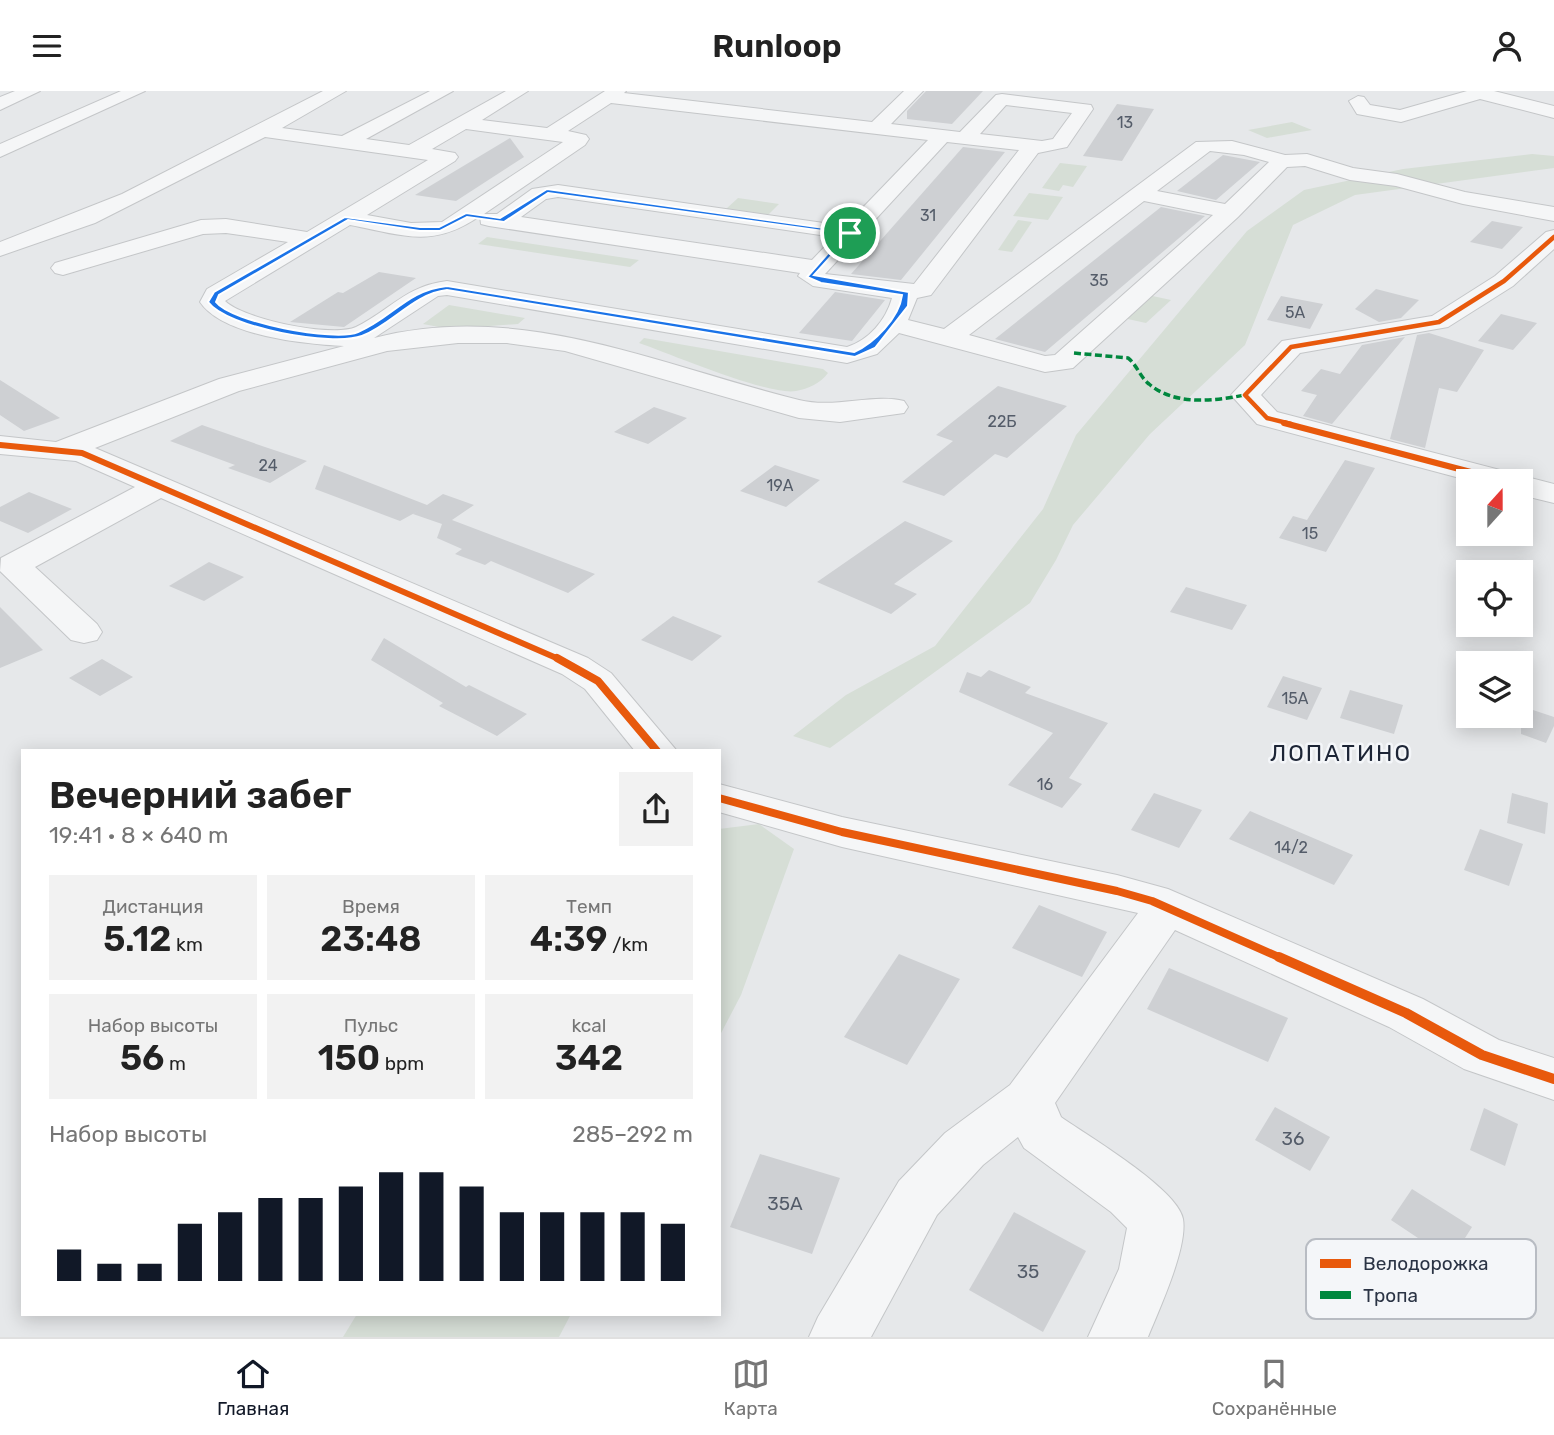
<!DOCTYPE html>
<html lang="ru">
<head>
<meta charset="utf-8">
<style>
  body { margin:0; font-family:Rubik,sans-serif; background:#f2f2f2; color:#222; height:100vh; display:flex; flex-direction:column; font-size:26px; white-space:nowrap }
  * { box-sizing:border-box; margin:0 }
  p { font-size:23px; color:#767676 }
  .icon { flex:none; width:38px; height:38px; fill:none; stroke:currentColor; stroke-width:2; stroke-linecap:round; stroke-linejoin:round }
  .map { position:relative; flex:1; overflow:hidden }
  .drawer { position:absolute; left:21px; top:658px; width:700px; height:567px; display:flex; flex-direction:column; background:#fff; border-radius:0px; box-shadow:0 4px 18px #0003 }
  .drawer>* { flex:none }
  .needle { width:46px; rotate:21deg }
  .controls { position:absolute; left:1456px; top:378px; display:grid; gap:14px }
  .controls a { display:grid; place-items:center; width:77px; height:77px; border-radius:0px; background:#fff; box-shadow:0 4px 18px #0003; font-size:35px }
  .pin { position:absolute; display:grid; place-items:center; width:60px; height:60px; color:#fff; margin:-30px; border:4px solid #fff; border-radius:50%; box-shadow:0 2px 7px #0007 }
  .round { display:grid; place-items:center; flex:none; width:74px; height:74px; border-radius:0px; background:#f2f2f2 }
  .head { display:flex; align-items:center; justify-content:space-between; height:119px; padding:0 28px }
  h1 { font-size:38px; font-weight:600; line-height:52px }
  .metrics { display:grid; grid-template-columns:repeat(3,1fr); gap:10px; height:119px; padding:7px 28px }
  .metrics div { display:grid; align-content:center; border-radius:0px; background:#f2f2f2; text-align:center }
  .metrics b { font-size:35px; font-weight:600 }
  .metrics small { font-size:19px; font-weight:400 }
  .metrics p { font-size:19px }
  .chart { height:196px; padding:14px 28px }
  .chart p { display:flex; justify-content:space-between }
  .chart svg { width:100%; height:126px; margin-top:7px; stroke:#111827; stroke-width:6 }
  header { display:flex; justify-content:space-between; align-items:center; height:91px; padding:0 28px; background:#fff; font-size:32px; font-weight:600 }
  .tabs { display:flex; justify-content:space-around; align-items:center; height:98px; border-top:2px solid #e0e0e0; background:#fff; font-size:19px; color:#767676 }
  .tabs a { display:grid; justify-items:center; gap:4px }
  .tabs .on { color:#111827 }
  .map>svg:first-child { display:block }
</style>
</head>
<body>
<header><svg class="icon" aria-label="menu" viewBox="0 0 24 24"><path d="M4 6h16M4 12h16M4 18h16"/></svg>Runloop<svg class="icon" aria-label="person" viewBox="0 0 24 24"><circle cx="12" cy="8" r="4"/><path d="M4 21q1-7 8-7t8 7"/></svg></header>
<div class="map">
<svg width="1554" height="1246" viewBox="0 0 1554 1246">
  <rect width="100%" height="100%" fill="#e6e8ea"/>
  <g fill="#d6ded6">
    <path d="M1292 31 1312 39 1267 47 1248 39Z"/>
    <path d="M1532 63 1554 65V77L1355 104 1293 134 1245 254 1150 343 1073 434 1056 469 1030 512 830 657 793 645 846 604 935 555 1043 418 1076 344 1247 140 1304 99 1403 78Z"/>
    <path d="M1060 72 1087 75 1073 96 1063 94 1059 100 1042 97Z"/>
    <path d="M1029 102 1063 106 1048 129 1013 125Z"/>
    <path d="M738 107 779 113 768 124 726 118Z"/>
    <path d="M1018 129 1032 131 1012 161 998 159Z"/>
    <path d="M487 146 639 169 630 176 478 153Z"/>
    <path d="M1148 204 1171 209 1146 232 1123 227Z"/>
    <path d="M449 214 525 227 518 233 449 238 423 233Z"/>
    <path d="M644 247 823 278 828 282C821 292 808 298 796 300 768 305 671 263 639 252Z"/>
    <path d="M759 733 794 758 741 904 719 946V738Z"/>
    <path d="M357 1223H571L559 1246H343Z"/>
  </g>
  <g fill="#ced0d3">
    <path d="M926 0H983L952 33 907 28V20Z"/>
    <path d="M1117 13 1154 18 1122 70 1083 65Z"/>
    <path d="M510 47 524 66 456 110 415 104Z"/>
    <path d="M963 56 1005 61 901 189 851 183Z"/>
    <path d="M1223 64 1260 71 1216 109 1177 100Z"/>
    <path d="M1161 116 1205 125 1045 261 995 248Z"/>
    <path d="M1492 130 1523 136 1502 158 1470 151Z"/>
    <path d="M379 181 416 187 344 236 290 231 338 201 343 202Z"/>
    <path d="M1376 198 1419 209 1401 227 1379 231 1355 218Z"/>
    <path d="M835 201 885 209 852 250 799 242Z"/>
    <path d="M1281 205 1323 213 1310 238 1267 229Z"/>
    <path d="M1501 223 1537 232 1513 259 1478 250Z"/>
    <path d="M1429 242 1484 259 1457 301 1439 297 1425 357 1390 348 1417 244Z"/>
    <path d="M1405 246 1332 333 1303 325 1317 304 1301 300 1321 278 1340 283 1362 254Z"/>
    <path d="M0 289 60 327 24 340 0 324Z"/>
    <path d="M998 295 1067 315 1007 367 995 363 944 405 902 391 953 350 936 344Z"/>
    <path d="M654 316 687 327 648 353 614 341Z"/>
    <path d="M202 334 265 356 307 370 270 392 228 377 235 374 170 350Z"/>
    <path d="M1345 369 1375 377 1326 461 1279 447 1293 425 1307 429Z"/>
    <path d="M324 374 427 414 443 403 474 414 452 429 595 483 568 502 491 470 485 474 455 463 462 458 437 447 442 433 413 423 420 419 400 430 315 398Z"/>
    <path d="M775 374 820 389 786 416 740 400Z"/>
    <path d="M29 401 72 418 28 442 0 430V416Z"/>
    <path d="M905 430 953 450 894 493 917 503 891 523 817 491Z"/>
    <path d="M209 471 244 486 204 510 169 495Z"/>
    <path d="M1186 496 1247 514 1232 539 1170 521Z"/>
    <path d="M0 516 43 559 0 577Z"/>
    <path d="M673 525 722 545 692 570 641 549Z"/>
    <path d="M384 547 466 596 469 594 527 623 497 645 439 615 443 612 371 569Z"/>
    <path d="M102 568 133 586 100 605 69 587Z"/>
    <path d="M989 579 1031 596 1025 602 1108 632 1069 687 1082 693 1062 717 1008 694 1053 642 959 601 967 581 981 586Z"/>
    <path d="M1283 585 1322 597 1307 629 1267 616Z"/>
    <path d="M1350 599 1403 614 1394 643 1340 627Z"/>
    <path d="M1521 615 1554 626V635L1546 652 1521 643Z"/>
    <path d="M1154 702 1202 719 1179 757 1131 739Z"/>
    <path d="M1512 702 1548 712 1545 743 1507 732Z"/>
    <path d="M1250 720 1353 764 1334 794 1229 748Z"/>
    <path d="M1480 738 1523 753 1509 795 1464 779Z"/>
    <path d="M1039 814 1107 841 1082 886 1012 857Z"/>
    <path d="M899 863 960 888 907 974 844 946Z"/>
    <path d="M1169 877 1288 927 1268 971 1147 918Z"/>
    <path d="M1275 1016 1330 1046 1310 1080 1255 1049Z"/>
    <path d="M1484 1017 1518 1033 1505 1075 1470 1059Z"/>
    <path d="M760 1063 840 1087 812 1163 730 1136Z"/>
    <path d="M1412 1098 1472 1136 1451 1169 1391 1129Z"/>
    <path d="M1014 1121 1086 1160 1043 1241 969 1199Z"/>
  </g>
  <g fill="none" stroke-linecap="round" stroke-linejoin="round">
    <defs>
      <g id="minor">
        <path d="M15 0H40L0 19V6Z"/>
        <path d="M121 0H145L0 66V53Z"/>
        <path d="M323 0H346L282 37 342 45 430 0H453L366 48 409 54 506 0H528L482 29 547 37 605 0H626L624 2 872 31 904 0H923L891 33 960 41 996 4 1002 3 1091 14 1093 18 1067 56 1038 62 931 204 917 207 908 229 944 238 1196 51 1232 50 1285 64 1307 63 1353 77 1397 83 1465 101 1554 116V130L1463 113 1396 95 1350 89 1305 75 1287 76 1238 126 1073 277 1045 281 899 242 877 263 847 272 447 204 438 205 374 247C520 209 659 274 799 309 835 318 873 302 904 310L908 316 904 322 840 331 799 327 565 260 507 252H458L387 260 239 300 95 357 588 567 611 582 677 660H635L585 598 562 583 161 407 35 476 97 533 102 541 97 549 84 552 71 549 0 480 1 467 135 396 76 370 0 363V345L56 351 219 288 344 255C304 253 223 245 200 211L207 198 288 151 226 142 203 143 63 184 55 182 51 177 55 172 201 129 226 128 307 141 428 69 265 46 95 132 0 165V151L122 103ZM611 12 928 49 845 135 558 94 532 98 497 123H484L585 54 589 48 586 44 568 40ZM1006 14 1072 22 1053 48 1042 50 980 43ZM466 38 563 51 442 131 411 132 367 124 455 70 458 66 455 62 432 58ZM947 51 1019 59 914 193 825 183ZM1210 60 1244 64 1269 71 1225 113 1157 100ZM558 106 834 146 812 169 521 126 546 108ZM1144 110 1213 124 1055 264 1045 265 969 244ZM480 125 481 133 489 135 800 182 798 185 813 195 892 207C886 229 869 249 847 256L447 190C405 195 391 219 356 236 332 247 243 228 225 210L350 134C403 144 432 158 480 125Z"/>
        <path d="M1467 0H1494L1554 15V27L1480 8 1401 31 1357 23 1349 10 1358 5 1364 6 1370 14 1400 19Z"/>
        <path d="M1554 139V158L1513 195 1448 236 1300 262 1261 304 1277 321 1554 393V412L1521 404V390H1471L1257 333 1231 304 1282 250 1432 225 1495 185 1546 141Z"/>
        <path d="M719 693 842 726 1117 784 1168 798 1423 908 1499 949 1554 967V1009L1464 978 1389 936 1175 839 1055 1012 1061 1026C1088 1045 1178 1098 1183 1128 1188 1156 1159 1219 1148 1246H1088L1119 1178 1127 1137 1111 1121 1024 1057 1018 1046 983 1074 937 1124 871 1246H809L818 1226 899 1090 945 1042 1010 994 1138 822 842 756 719 721Z"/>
      </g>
    </defs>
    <use href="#minor" stroke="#c4c6c8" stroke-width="2"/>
    <use href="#minor" fill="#f5f6f7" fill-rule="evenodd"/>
    <path stroke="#00873e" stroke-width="3.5" stroke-dasharray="7 3.5" stroke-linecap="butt" d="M1074 262 1128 267C1137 274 1140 286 1149 293 1175 315 1214 310 1245 304"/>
    <defs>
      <path id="cycleway-far3" d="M1291 333 1267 327 1245 304 1291 256 1439 231 1504 190 1554 146"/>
      <g id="cycleway-far2">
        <path d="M1284 332 1505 390"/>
        <path d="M0 354 82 362 561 569"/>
      </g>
      <g id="cycleway-far1">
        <path d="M557 567 598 590 657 660"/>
        <path d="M719 707 842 741 1117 800 1152 810 1283 868"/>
      </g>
      <path id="cycleway" d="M1279 866 1406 922 1482 964 1554 988"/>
    </defs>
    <use href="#cycleway-far3" stroke="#f4f6f9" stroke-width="7"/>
    <use href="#cycleway-far2" stroke="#f4f6f9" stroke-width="10"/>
    <use href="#cycleway-far1" stroke="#f4f6f9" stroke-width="12"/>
    <use href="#cycleway" stroke="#f4f6f9" stroke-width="14"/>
    <use href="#cycleway-far3" stroke="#e8590c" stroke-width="4.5"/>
    <use href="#cycleway-far2" stroke="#e8590c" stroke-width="6"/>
    <use href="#cycleway-far1" stroke="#e8590c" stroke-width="8"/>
    <use href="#cycleway" stroke="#e8590c" stroke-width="10"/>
  </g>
  <path fill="#1a73e8" stroke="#fff" stroke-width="2" fill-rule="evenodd" d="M547 98 853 141 814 184 909 201 908 215 875 257 855 266 447 199C413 203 393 233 362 245 333 256 227 237 208 211L214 201 345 126 420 136H439L466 122 500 127ZM548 102 845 143 807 186 821 192 902 204C899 227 874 252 854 261L447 195C407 199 392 227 358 241 335 251 231 231 216 211L219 204 348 129 420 140H440L467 126 504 131Z"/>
  <g text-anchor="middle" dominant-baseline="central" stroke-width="5" stroke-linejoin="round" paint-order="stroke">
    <g font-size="16" fill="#545c69">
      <text x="1125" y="31">13</text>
      <text x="928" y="124">31</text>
      <text x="1099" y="189">35</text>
      <text x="1295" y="221">5А</text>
      <text x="1002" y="330">22Б</text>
      <text x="268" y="374">24</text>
      <text x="780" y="394">19А</text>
      <text x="1310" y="442">15</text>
      <text x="1295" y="607">15А</text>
      <text x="1045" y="693">16</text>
      <text x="1291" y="756">14/2</text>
    </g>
    <g font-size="19" fill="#545c69">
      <text x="1293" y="1047">36</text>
      <text x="785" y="1112">35А</text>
      <text x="1028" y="1180">35</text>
    </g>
    <g font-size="23" letter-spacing="2" fill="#1d2536" stroke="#f4f6f9">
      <text x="1341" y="662">ЛОПАТИНО</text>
    </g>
  </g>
  <rect x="1306" y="1148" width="230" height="80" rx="10" fill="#f4f6f9" stroke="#b8bcc3" stroke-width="2"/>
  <rect x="1320" y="1168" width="31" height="9" fill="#e8590c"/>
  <rect x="1320" y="1200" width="31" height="8" fill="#00873e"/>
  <g font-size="19" fill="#2b3445">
    <text x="1363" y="1179">Велодорожка</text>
    <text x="1363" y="1211">Тропа</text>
  </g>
</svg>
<div class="controls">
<a><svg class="needle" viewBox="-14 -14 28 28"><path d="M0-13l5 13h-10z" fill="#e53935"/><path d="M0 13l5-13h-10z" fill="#767676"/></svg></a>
<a><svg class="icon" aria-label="locate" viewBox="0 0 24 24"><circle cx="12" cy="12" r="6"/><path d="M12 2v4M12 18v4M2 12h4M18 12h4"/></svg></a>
<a><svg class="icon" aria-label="layers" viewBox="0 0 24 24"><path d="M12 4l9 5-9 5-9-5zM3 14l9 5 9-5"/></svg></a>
</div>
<div class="pin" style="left:850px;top:142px;background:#1e9e55"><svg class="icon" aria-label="arrive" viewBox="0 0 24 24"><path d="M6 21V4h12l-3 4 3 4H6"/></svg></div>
<section class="drawer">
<div class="head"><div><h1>Вечерний забег</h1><p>19:41 · 8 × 640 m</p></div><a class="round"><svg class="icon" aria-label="share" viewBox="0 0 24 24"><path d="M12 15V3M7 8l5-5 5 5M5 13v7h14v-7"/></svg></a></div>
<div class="metrics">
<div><p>Дистанция</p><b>5.12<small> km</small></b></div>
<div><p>Время</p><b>23:48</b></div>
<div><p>Темп</p><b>4:39<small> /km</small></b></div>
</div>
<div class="metrics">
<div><p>Набор высоты</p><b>56<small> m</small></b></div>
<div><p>Пульс</p><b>150<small> bpm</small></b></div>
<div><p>kcal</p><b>342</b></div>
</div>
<div class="chart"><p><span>Набор высоты</span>285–292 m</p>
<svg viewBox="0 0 160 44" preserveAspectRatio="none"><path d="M5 44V33M15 44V38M25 44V38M35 44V24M45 44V20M55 44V15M65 44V15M75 44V11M85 44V6M95 44V6M105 44V11M115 44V20M125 44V20M135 44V20M145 44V20M155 44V24"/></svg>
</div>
</section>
</div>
<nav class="tabs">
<a class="on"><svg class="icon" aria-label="home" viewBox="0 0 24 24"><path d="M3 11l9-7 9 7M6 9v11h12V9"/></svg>Главная</a>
<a><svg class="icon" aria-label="map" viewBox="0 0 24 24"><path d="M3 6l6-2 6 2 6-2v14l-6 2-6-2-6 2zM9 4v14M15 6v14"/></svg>Карта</a>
<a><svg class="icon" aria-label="saved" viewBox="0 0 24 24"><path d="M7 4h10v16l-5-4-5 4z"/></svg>Сохранённые</a>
</nav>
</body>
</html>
